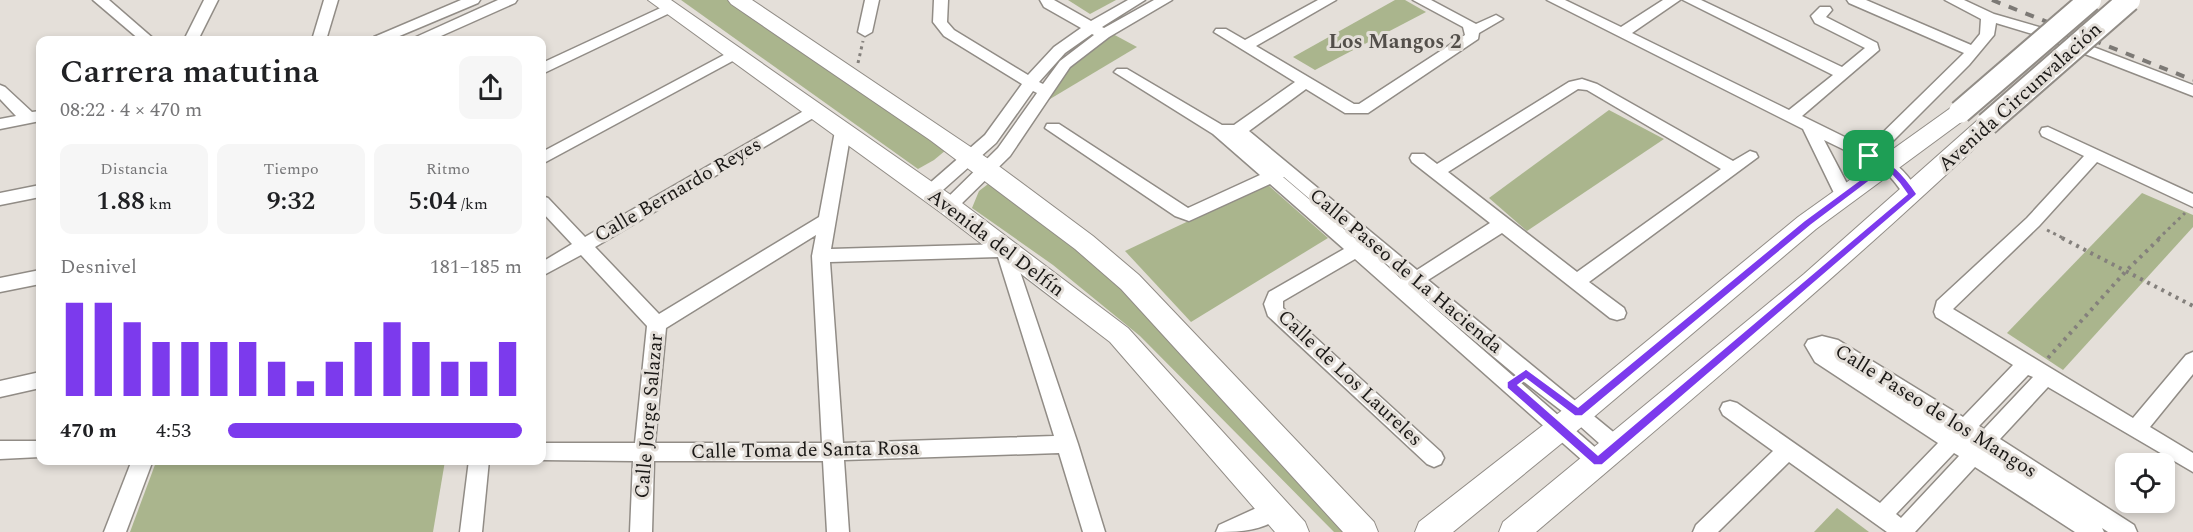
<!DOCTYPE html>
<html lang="es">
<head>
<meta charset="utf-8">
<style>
  body { margin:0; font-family:Spectral,serif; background:#f6f6f6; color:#202124; height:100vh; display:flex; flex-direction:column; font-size:22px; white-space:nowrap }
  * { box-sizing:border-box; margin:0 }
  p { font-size:20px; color:#757577 }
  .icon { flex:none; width:33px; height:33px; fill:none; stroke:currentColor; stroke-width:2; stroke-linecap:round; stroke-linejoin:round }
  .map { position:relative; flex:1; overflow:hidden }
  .sheet { position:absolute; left:36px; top:36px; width:510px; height:429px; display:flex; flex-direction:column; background:#fff; border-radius:12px; box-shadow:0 3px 9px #0003 }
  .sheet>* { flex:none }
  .fabs { position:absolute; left:2115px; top:453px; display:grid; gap:12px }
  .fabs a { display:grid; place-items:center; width:60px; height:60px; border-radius:12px; background:#fff; box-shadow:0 3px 9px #0003; font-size:30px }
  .pin { position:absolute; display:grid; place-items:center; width:51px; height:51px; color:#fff; margin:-26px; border-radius:12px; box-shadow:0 3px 9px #0006 }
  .round { display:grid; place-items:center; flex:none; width:63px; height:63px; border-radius:12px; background:#f6f6f6 }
  .headline { display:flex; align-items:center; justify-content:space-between; height:102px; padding:0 24px }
  h1 { font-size:33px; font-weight:600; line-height:45px }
  .stats { display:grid; grid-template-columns:repeat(3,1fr); gap:9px; height:102px; padding:6px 24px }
  .stats div { display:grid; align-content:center; border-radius:12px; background:#f6f6f6; text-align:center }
  .stats b { font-size:26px; font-weight:600 }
  .stats small { font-size:16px; font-weight:400 }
  .stats p { font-size:16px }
  .chart { height:168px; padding:12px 24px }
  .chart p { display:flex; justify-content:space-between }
  .chart svg { width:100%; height:108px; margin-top:6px; stroke:#7c3aed; stroke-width:6 }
  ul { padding:0 24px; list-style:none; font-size:20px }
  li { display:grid; grid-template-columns:96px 72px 1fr; align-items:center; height:45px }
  li i { height:15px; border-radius:8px; background:#7c3aed }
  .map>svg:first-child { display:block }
</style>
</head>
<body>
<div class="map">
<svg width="2193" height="532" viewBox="0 0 2193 532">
  <rect width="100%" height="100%" fill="#e4dfd9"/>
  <g fill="#aab58d">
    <path d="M681 0H728L946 150 934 160 918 169Z"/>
    <path d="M1068 0H1116L1090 14Z"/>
    <path d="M1395 0H1405L1426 12 1315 70 1293 57Z"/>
    <path d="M1111 33 1137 47 1045 102 1080 52Z"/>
    <path d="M1609 110 1664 139 1527 231 1489 198Z"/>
    <path d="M992 181 1119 285 1353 532H1334L1140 336 1053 265 972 208 979 191Z"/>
    <path d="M1267 184 1328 238 1191 322 1125 251Z"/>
    <path d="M2142 193 2193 215V227L2063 370 2007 333Z"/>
    <path d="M445 461 433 532H130L156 462Z"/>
    <path d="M1837 508 1869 532H1814Z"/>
  </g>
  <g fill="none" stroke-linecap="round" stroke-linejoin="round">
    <defs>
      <g id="street">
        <path d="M93 0H109L155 40H140Z"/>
        <path d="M204 0H218L198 40H184Z"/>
        <path d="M324 0H338L326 40H312Z"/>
        <path d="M461 0H480L478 3 390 40H372L374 37Z"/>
        <path d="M498 0H517L515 3 432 40H414L416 37Z"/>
        <path d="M865 0H879L872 32 865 36 858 32Z"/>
        <path d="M934 0H948L947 22 954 30 1028 75 1054 47 1081 28 1044 7 1040 0H1054L1091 21 1128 0H1145L1102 27 1104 28 1154 0H1172L1109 37 1070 67 1010 156 955 210H943L940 206 943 202 998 148 1037 93 1033 91 996 143 935 197H923L921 193 923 189 985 135 1022 84 944 36 933 22ZM1092 34 1094 35 1060 61 1043 84 1039 82 1065 53Z"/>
        <path d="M1318 0H1336L1256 46 1354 104H1359L1465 35 1463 27 1413 0H1431L1476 24 1496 15 1503 19 1479 33 1478 39 1368 113H1345L1306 89 1249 131 1417 270 1490 223 1412 162 1410 158 1412 154H1424L1437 164 1569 82 1582 79 1597 84 1733 161 1750 151 1756 153 1758 157 1589 282 1624 308 1626 313 1624 318 1617 320 1610 318 1502 233 1428 280 1623 440 1626 446 1623 452 1616 455 1609 452 1572 419 1519 378 1413 289 1605 456 1608 462 1605 468 1598 471 1591 468 1355 259 1283 301V308L1441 452 1444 458 1441 464 1434 467 1427 464 1268 316 1264 304 1269 292 1344 249 1270 184 1189 221 1175 216 1045 128 1047 124H1059L1188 208 1260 175 1213 134 1114 72 1117 69H1127L1222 125H1234L1295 82 1214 32 1216 29H1226L1245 40ZM1578 89 1587 90 1721 169 1577 272 1448 172ZM1283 177H1284L1359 241H1358ZM1370 250 1403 278 1401 279Z"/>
        <path d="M1547 0H1565L1621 27 1663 0H1680L1632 33 1789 110 1833 75 1683 0H1701L1842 67 1865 48 1815 23 1811 16 1820 7H1830L1832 10 1826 17 1877 43 1879 50 1802 116 1867 148 1964 53 1849 3 1847 0H1866L1971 45 1980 34 1981 19 1945 0H1964L1994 14 2046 29 2193 85V96L2036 35 1996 23 1994 35 1969 65 1880 154C1898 163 1910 177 1920 194L1918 198H1906C1898 186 1890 174 1877 166L1875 170H1863L1861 158 1824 140 1853 195 1850 199H1838L1835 195 1803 129Z"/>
        <path d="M669 4 674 5 676 8 674 11 542 74V63Z"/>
        <path d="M735 49 743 54 740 57 542 164V152Z"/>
        <path d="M0 85 5 87 32 112 40 111V121L0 129V119L16 116 0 99Z"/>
        <path d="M814 105 822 110 820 114 595 247 659 314 819 217 835 131 837 127H849L851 131 831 249 1005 244 1011 245 1078 444 1105 532H1083L1059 453 844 460 849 532H827L823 461H654L652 532H630L633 461 542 460V443H635L647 326 581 255 542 276V262L572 244 542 212V196L548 198 585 237ZM816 235 812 256 822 443H655L666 328ZM998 257 1054 436 843 443 830 262Z"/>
        <path d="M2048 127 2193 194V207L2097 162 2039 226 1953 309 2133 418 2186 355 2193 352V374L2150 427 2193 453V472L2048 387 2000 439 2134 525 2137 532H2108L2102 528 2104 532H2075L1975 467 1915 532H1887L1789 462 1718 532H1693L1696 525 1773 451 1723 415 1720 409 1723 403 1730 401 1737 403 1880 503 1938 443 1815 362 1805 345 1808 340 1822 336 1838 340 1963 417 2013 365 1936 317 1934 312 1937 301 2027 218 2084 156 2042 136 2040 132 2042 128ZM2028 375 2033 377 1984 429 1979 426ZM1954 453 1959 456 1901 518 1896 514Z"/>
        <path d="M40 185V197L0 205V193Z"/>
        <path d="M40 270V284L0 292V278Z"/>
        <path d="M40 372V388L0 397V381Z"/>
        <path d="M0 441H40V457L0 459Z"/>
        <path d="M132 460H153L126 532H104Z"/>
        <path d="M469 460H489L482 532H460Z"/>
        <path d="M1274 500 1282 502 1285 509C1274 531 1237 532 1216 532L1219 525Z"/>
      </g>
      <g id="secondary">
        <path d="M648 0H671L958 200 1128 328 1305 522 1309 532H1275L1110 342 940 212Z"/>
        <path d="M728 0H752L996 164 1093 236 1139 275 1374 522 1378 532H1343L1121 289 1075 249 930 140 731 4Z"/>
        <path d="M1960 105 1968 107 1971 112 1968 117 1816 229 1589 421 1453 532H1415L1419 522 1569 405 1798 217 1952 107Z"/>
        <path d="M1987 117 1995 119 1998 124 1995 129C1847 269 1691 400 1536 532H1499L1503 522 1804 274 1979 119Z"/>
      </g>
    </defs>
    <use href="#street" stroke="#918c86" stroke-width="3"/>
    <use href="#secondary" stroke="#918c86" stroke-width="2"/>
    <g stroke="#84807c" stroke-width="3" stroke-dasharray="3 4" stroke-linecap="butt">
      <path d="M858 63 863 41"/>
      <path d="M2047 230 2065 239"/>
      <path d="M2158 239 2185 213"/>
    </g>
    <g stroke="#84807c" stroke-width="4" stroke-dasharray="3 5" stroke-linecap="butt">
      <path d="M2062 238 2193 306"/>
      <path d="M2048 358 2126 271 2160 238"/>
    </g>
    <use href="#street" fill="#fff" fill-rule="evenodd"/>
    <use href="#secondary" fill="#fff" fill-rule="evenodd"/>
    <path stroke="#7c7975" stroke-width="4" stroke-dasharray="9 9" stroke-linecap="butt" d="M1992 0 2193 80"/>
    <defs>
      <g id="secondary-bridge">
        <path d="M1960 112 2090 0"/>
        <path d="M1987 124 2129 0"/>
      </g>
    </defs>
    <use href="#secondary-bridge" stroke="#918c86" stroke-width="26" stroke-linecap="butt"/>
    <use href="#secondary-bridge" stroke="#fff" stroke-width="22"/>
  </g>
  <path fill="#7c3aed" stroke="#fff" stroke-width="1.5" fill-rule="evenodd" d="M1869 153C1891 160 1904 175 1917 194L1915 196 1602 465H1594L1507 388V382L1526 369 1578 407 1804 221 1865 176V156ZM1874 162C1888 169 1898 180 1907 194L1598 455 1518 385 1526 379 1575 416H1582L1811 225 1872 179Z"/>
  <g text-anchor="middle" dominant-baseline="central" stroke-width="6" stroke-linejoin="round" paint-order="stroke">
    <g font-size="20" fill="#1a1816" stroke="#e4dfd9">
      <text transform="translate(2020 97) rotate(-42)">Avenida Circunvalación</text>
      <text transform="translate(678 190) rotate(-30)">Calle Bernardo Reyes</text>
      <text transform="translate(996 243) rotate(37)">Avenida del Delfín</text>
      <text transform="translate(1406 271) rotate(40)">Calle Paseo de La Hacienda</text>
      <text transform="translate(1350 378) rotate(43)">Calle de Los Laureles</text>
      <text transform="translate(1936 411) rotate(32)">Calle Paseo de los Mangos</text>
      <text transform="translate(649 416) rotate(-85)">Calle Jorge Salazar</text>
      <text transform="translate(805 450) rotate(-1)">Calle Toma de Santa Rosa</text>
    </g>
    <g font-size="21" font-weight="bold" fill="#534f4a" stroke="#e4dfd9">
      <text x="1395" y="42">Los Mangos 2</text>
    </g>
  </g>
</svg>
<div class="fabs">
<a><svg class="icon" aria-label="locate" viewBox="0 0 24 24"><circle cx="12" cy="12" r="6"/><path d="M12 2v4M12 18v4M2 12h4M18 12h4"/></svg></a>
</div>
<div class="pin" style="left:1869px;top:156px;background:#1e9e55"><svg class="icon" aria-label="arrive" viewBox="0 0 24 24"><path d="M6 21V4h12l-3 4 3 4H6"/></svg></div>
<section class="sheet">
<div class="headline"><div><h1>Carrera matutina</h1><p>08:22 · 4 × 470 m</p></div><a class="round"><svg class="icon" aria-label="share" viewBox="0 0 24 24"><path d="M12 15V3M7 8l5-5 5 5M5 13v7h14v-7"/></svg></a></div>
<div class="stats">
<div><p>Distancia</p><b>1.88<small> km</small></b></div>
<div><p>Tiempo</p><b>9:32</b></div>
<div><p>Ritmo</p><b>5:04<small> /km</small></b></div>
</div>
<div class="chart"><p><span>Desnivel</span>181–185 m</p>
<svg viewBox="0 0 160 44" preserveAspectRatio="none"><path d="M5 44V6M15 44V6M25 44V14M35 44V22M45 44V22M55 44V22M65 44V22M75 44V30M85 44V38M95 44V30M105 44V22M115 44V14M125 44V22M135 44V30M145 44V30M155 44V22"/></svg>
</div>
<ul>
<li><b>470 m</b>4:53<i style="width:100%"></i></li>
</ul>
</section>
</div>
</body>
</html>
